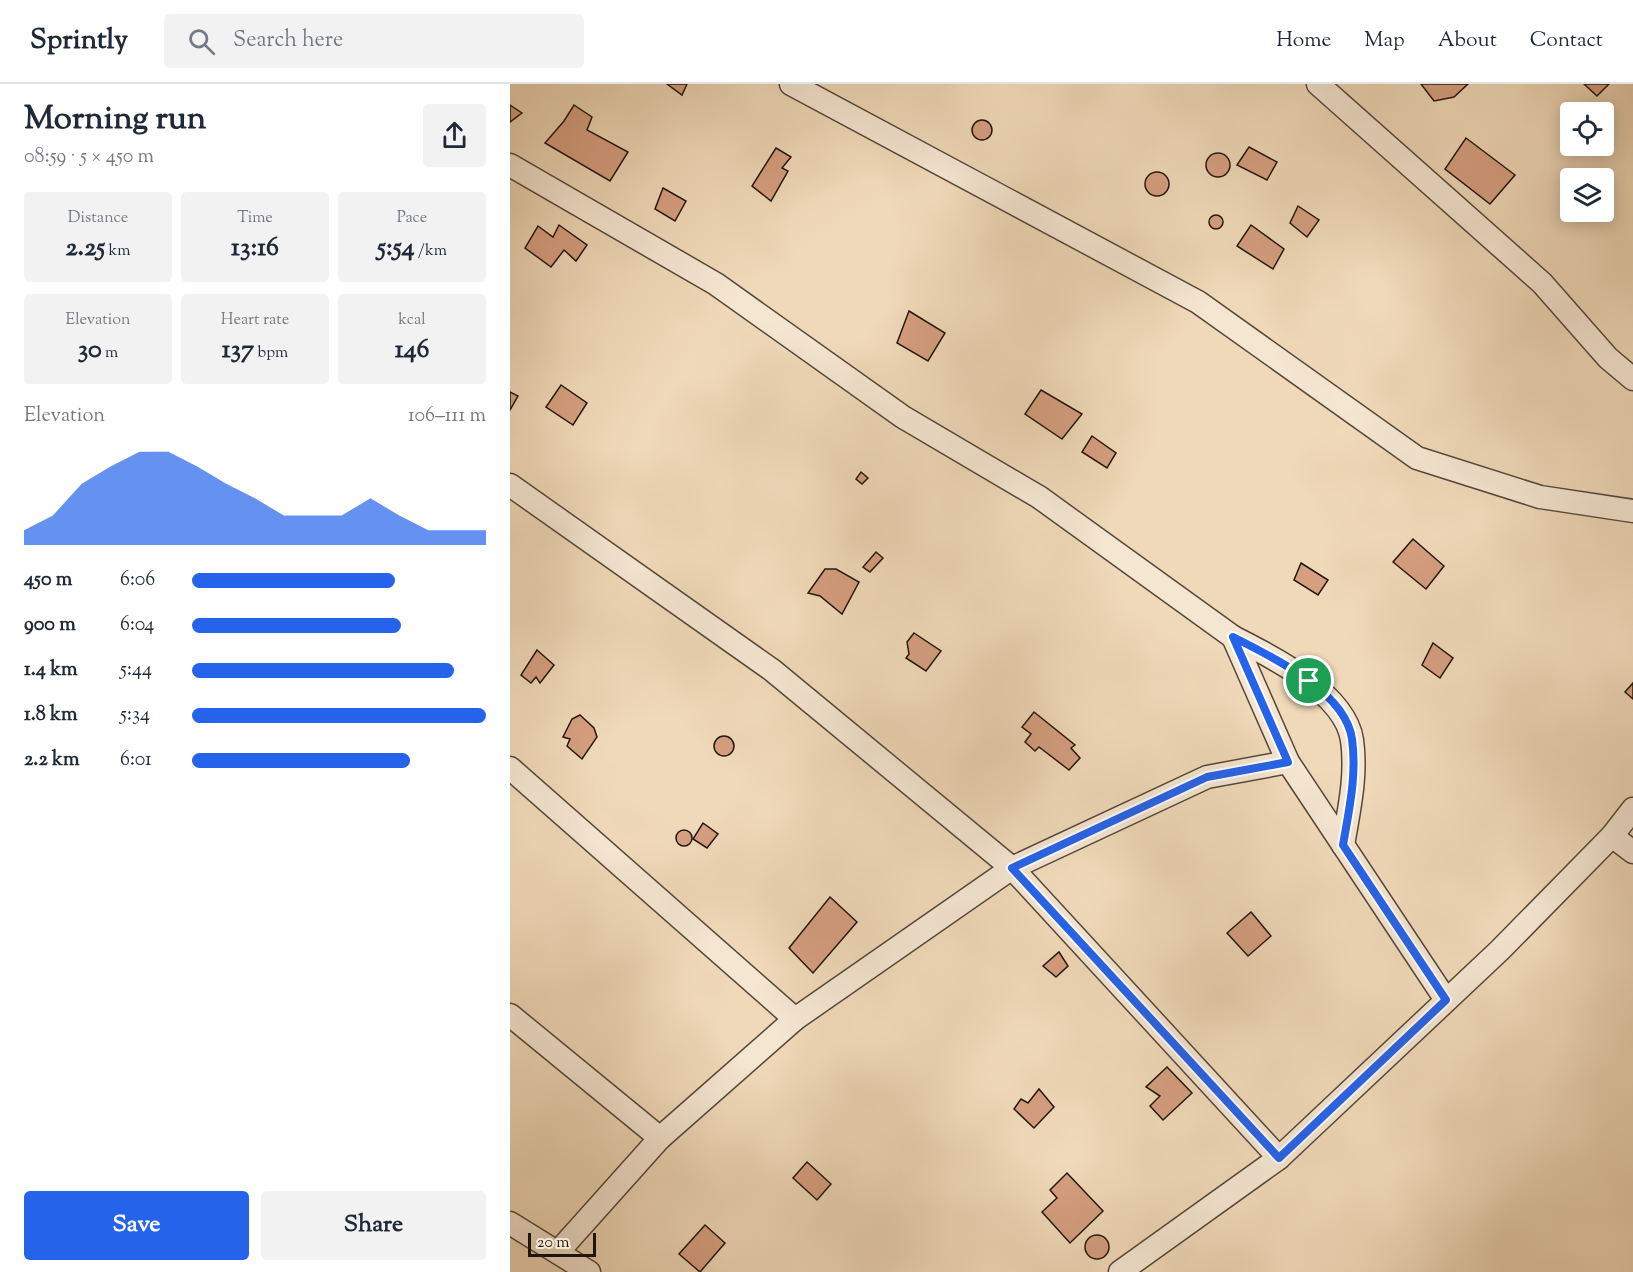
<!DOCTYPE html>
<html lang="en">
<head>
<meta charset="utf-8">
<style>
  body { margin:0; font-family:"Sorts Mill Goudy",serif; background:#f2f2f3; color:#1f2937; height:100vh; display:flex; flex-direction:column; font-size:22px; white-space:nowrap }
  * { box-sizing:border-box; margin:0 }
  p { font-size:20px; color:#747a83 }
  .icon { flex:none; width:33px; height:33px; fill:none; stroke:currentColor; stroke-width:2; stroke-linecap:round; stroke-linejoin:round }
  .map { position:relative; flex:1; overflow:hidden }
  .side { display:flex; flex-direction:column; background:#fff; width:510px }
  .side>* { flex:none }
  .buttons { position:absolute; left:1050px; top:18px; display:grid; gap:12px }
  .buttons a { display:grid; place-items:center; width:54px; height:54px; border-radius:6px; background:#fff; box-shadow:0 3px 15px #0003; font-size:30px }
  .scale { position:absolute; left:18px; bottom:15px; width:68px; box-sizing:border-box; padding-left:6px; border:3px solid #21160e; border-top:0; font-size:16px; line-height:21px; white-space:nowrap; color:#21160e; -webkit-text-stroke:4px #f5e6d2; paint-order:stroke }
  .pin { position:absolute; display:grid; place-items:center; width:51px; height:51px; color:#fff; margin:-26px; border:3px solid #fff; border-radius:50%; box-shadow:0 2px 6px #0007 }
  .round { display:grid; place-items:center; flex:none; width:63px; height:63px; border-radius:6px; background:#f2f2f3 }
  .overview { display:flex; align-items:center; justify-content:space-between; height:102px; padding:0 24px }
  h1 { font-size:33px; font-weight:700; line-height:45px }
  .stats { display:grid; grid-template-columns:repeat(3,1fr); gap:9px; height:102px; padding:6px 24px }
  .stats div { display:grid; align-content:center; border-radius:6px; background:#f2f2f3; text-align:center }
  .stats b { font-size:26px; font-weight:700 }
  .stats small { font-size:16px; font-weight:400 }
  .stats p { font-size:16px }
  .chart { height:168px; padding:12px 24px }
  .chart p { display:flex; justify-content:space-between }
  .chart svg { width:100%; height:108px; margin-top:6px; fill:#2563eb; opacity:.7 }
  .primary-button { display:flex; gap:12px; margin-top:auto; padding:12px 24px }
  .primary-button a { flex:1; height:69px; border-radius:6px; background:#2563eb; color:#fff; font-size:24px; font-weight:700; line-height:69px; text-align:center }
  .primary-button a+a { background:#f2f2f3; color:#1f2937 }
  ul { padding:0 24px; list-style:none; font-size:20px }
  li { display:grid; grid-template-columns:96px 72px 1fr; align-items:center; height:45px }
  li i { height:15px; border-radius:8px; background:#2563eb }
  header { display:flex; align-items:center; gap:36px; box-sizing:border-box; height:84px; padding:0 30px; background:#fff; border-bottom:2px solid #e0e1e3 }
  header strong { font-size:28px }
  nav { display:flex; gap:33px; margin-inline-start:auto; font-size:21px }
  .search { width:420px; height:54px; background:#f2f2f3; display:flex; align-items:center; gap:15px; box-sizing:border-box; padding:0 21px; border-radius:6px; color:#747a83; font-size:22px }
  main { display:flex; flex:1; min-height:0 }
  .map>svg:first-child { display:block }
</style>
</head>
<body>
<header>
<strong>Sprintly</strong>
<div class="search"><svg class="icon" aria-label="search" viewBox="0 0 24 24"><circle cx="10" cy="10" r="6"/><path d="M15 15l6 6"/></svg>Search here</div>
<nav><a>Home</a><a>Map</a><a>About</a><a>Contact</a></nav>
</header>
<main>
<section class="side">
<div class="overview"><div><h1>Morning run</h1><p>08:59 · 5 × 450 m</p></div><a class="round"><svg class="icon" aria-label="share" viewBox="0 0 24 24"><path d="M12 15V3M7 8l5-5 5 5M5 13v7h14v-7"/></svg></a></div>
<div class="stats">
<div><p>Distance</p><b>2.25<small> km</small></b></div>
<div><p>Time</p><b>13:16</b></div>
<div><p>Pace</p><b>5:54<small> /km</small></b></div>
</div>
<div class="stats">
<div><p>Elevation</p><b>30<small> m</small></b></div>
<div><p>Heart rate</p><b>137<small> bpm</small></b></div>
<div><p>kcal</p><b>146</b></div>
</div>
<div class="chart"><p><span>Elevation</span>106–111 m</p>
<svg viewBox="0 0 160 44" preserveAspectRatio="none"><path d="M0 44V38L10 32L20 19L30 12L40 6L50 6L60 12L70 19L80 25L90 32L100 32L110 32L120 25L130 32L140 38L150 38L160 38V44z"/></svg>
</div>
<ul>
<li><b>450 m</b>6:06<i style="width:69%"></i></li>
<li><b>900 m</b>6:04<i style="width:71%"></i></li>
<li><b>1.4 km</b>5:44<i style="width:89%"></i></li>
<li><b>1.8 km</b>5:34<i style="width:100%"></i></li>
<li><b>2.2 km</b>6:01<i style="width:74%"></i></li>
</ul>
<div class="primary-button"><a>Save</a><a>Share</a></div>
</section>
<div class="map">
<svg width="1123" height="1188" viewBox="0 0 1123 1188">
  <rect width="100%" height="100%" fill="#f0d9b9"/>
  <filter id="stains"><feTurbulence type="fractalNoise" baseFrequency=".00333" numOctaves="4"/><feColorMatrix values="0 0 0 0 .2 0 0 0 0 .09 0 0 0 0 .02 0 0 0 .5 -.17"/></filter>
  <radialGradient id="worn" r=".72"><stop offset=".6" stop-color="#630" stop-opacity="0"/><stop offset="1" stop-color="#630" stop-opacity=".3"/></radialGradient>
  <g fill="#d69f80" stroke="#21160e" stroke-width="1.5">
    <path d="M157 0H177L172 11Z"/>
    <path d="M911 0H958L944 13 924 17Z"/>
    <path d="M1074 0H1099L1087 12Z"/>
    <path d="M0 21 12 29 0 38Z"/>
    <path d="M64 21 82 33 77 46 118 68 100 97 35 59 54 37Z"/>
    <circle cx="472" cy="46" r="10"/>
    <path d="M956 54 1005 91 980 120 935 85Z"/>
    <path d="M739 63 767 78 757 96 727 81Z"/>
    <path d="M266 64 281 73 272 84 278 87 261 117 242 102Z"/>
    <circle cx="708" cy="81" r="12"/>
    <circle cx="647" cy="100" r="12"/>
    <path d="M153 104 176 117 165 137 145 125Z"/>
    <path d="M788 122 809 136 797 153 780 139Z"/>
    <circle cx="706" cy="138" r="7"/>
    <path d="M49 141 77 161 66 177 54 166 41 183 15 164 28 142 43 153Z"/>
    <path d="M741 141 774 165 763 185 727 162Z"/>
    <path d="M399 227 435 249 418 277 387 259Z"/>
    <path d="M51 301 77 319 63 341 36 323Z"/>
    <path d="M531 306 572 330 552 355 515 330Z"/>
    <path d="M0 308 8 312 0 326Z"/>
    <path d="M582 352 606 369 597 384 572 368Z"/>
    <path d="M351 388 358 394 352 400 346 395Z"/>
    <path d="M903 455 934 482 916 505 883 478Z"/>
    <path d="M366 468 373 474 360 488 353 483Z"/>
    <path d="M791 479 818 496 808 511 784 496Z"/>
    <path d="M315 485H326L349 498 332 530 310 512 298 509Z"/>
    <path d="M404 549 431 567 416 587 396 574 399 570 397 558Z"/>
    <path d="M923 559 943 574 930 594 912 581Z"/>
    <path d="M27 566 44 581 30 599 26 593 21 599 11 591Z"/>
    <path d="M1123 599V615L1115 608Z"/>
    <path d="M524 628 565 661 561 664 570 674 559 686 529 663 525 667 515 658 521 650 512 643Z"/>
    <path d="M70 631 84 644 87 653 72 675 57 662 60 655 53 653 62 635Z"/>
    <circle cx="214" cy="662" r="10"/>
    <path d="M193 739 208 750 197 764 183 755Z"/>
    <circle cx="174" cy="754" r="8"/>
    <path d="M320 813 347 838 303 889 279 864Z"/>
    <path d="M741 828 761 852 738 872 717 849Z"/>
    <path d="M549 868 558 882 546 893 533 882Z"/>
    <path d="M657 983 682 1009 653 1036 640 1022 650 1012 636 1003Z"/>
    <path d="M529 1005 544 1023 524 1044 504 1025 511 1015 518 1019Z"/>
    <path d="M297 1078 321 1100 307 1116 283 1094Z"/>
    <path d="M557 1089 593 1127 560 1159 532 1128 547 1114 540 1106Z"/>
    <path d="M195 1141 215 1159 190 1188 169 1170Z"/>
    <circle cx="587" cy="1163" r="12"/>
  </g>
  <g fill="none" stroke-linecap="round" stroke-linejoin="round">
    <defs>
      <g id="street">
        <path d="M281 0 688 218 907 374 1030 413 1123 427"/>
        <path d="M808 0 1032 199 1098 274 1123 295"/>
        <path d="M0 81 206 200 393 333 529 413 723 553 778 678 936 916"/>
        <path d="M0 401 262 586 502 784 769 1074"/>
        <path d="M723 553C761 572 835 609 842 656 847 691 839 726 833 761"/>
        <path d="M0 684 285 935"/>
        <path d="M1102 752 1123 768"/>
        <path d="M0 931 150 1054"/>
        <path d="M0 1139 79 1188"/>
        <path d="M48 1168 150 1054 285 935 502 784 697 693 778 678"/>
        <path d="M610 1188 769 1074 990 866 1102 752 1123 725"/>
      </g>
    </defs>
    <use href="#street" stroke="#554739" stroke-width="25"/>
    <use href="#street" stroke="#f5e6d2" stroke-width="22"/>
  </g>
  <g fill="none" stroke-linecap="round" stroke-linejoin="round">
    <defs>
      <path id="route" d="M723 553C762 573 835 607 842 655 847 691 839 726 833 761L936 916 769 1074 502 784 697 693 778 678Z"/>
    </defs>
    <use href="#route" stroke="#fff" stroke-width="12"/>
    <use href="#route" stroke="#2563eb" stroke-width="8"/>
  </g>
  <rect width="100%" height="100%" filter="url(#stains)"/>
  <rect width="100%" height="100%" fill="url(#worn)"/>
</svg>
<div class="buttons">
<a><svg class="icon" aria-label="locate" viewBox="0 0 24 24"><circle cx="12" cy="12" r="6"/><path d="M12 2v4M12 18v4M2 12h4M18 12h4"/></svg></a>
<a><svg class="icon" aria-label="layers" viewBox="0 0 24 24"><path d="M12 4l9 5-9 5-9-5zM3 14l9 5 9-5"/></svg></a>
</div>
<div class="scale">20 m</div>
<div class="pin" style="left:799px;top:597px;background:#1e9e55"><svg class="icon" aria-label="arrive" viewBox="0 0 24 24"><path d="M6 21V4h12l-3 4 3 4H6"/></svg></div>
</div>
</main>
</body>
</html>
